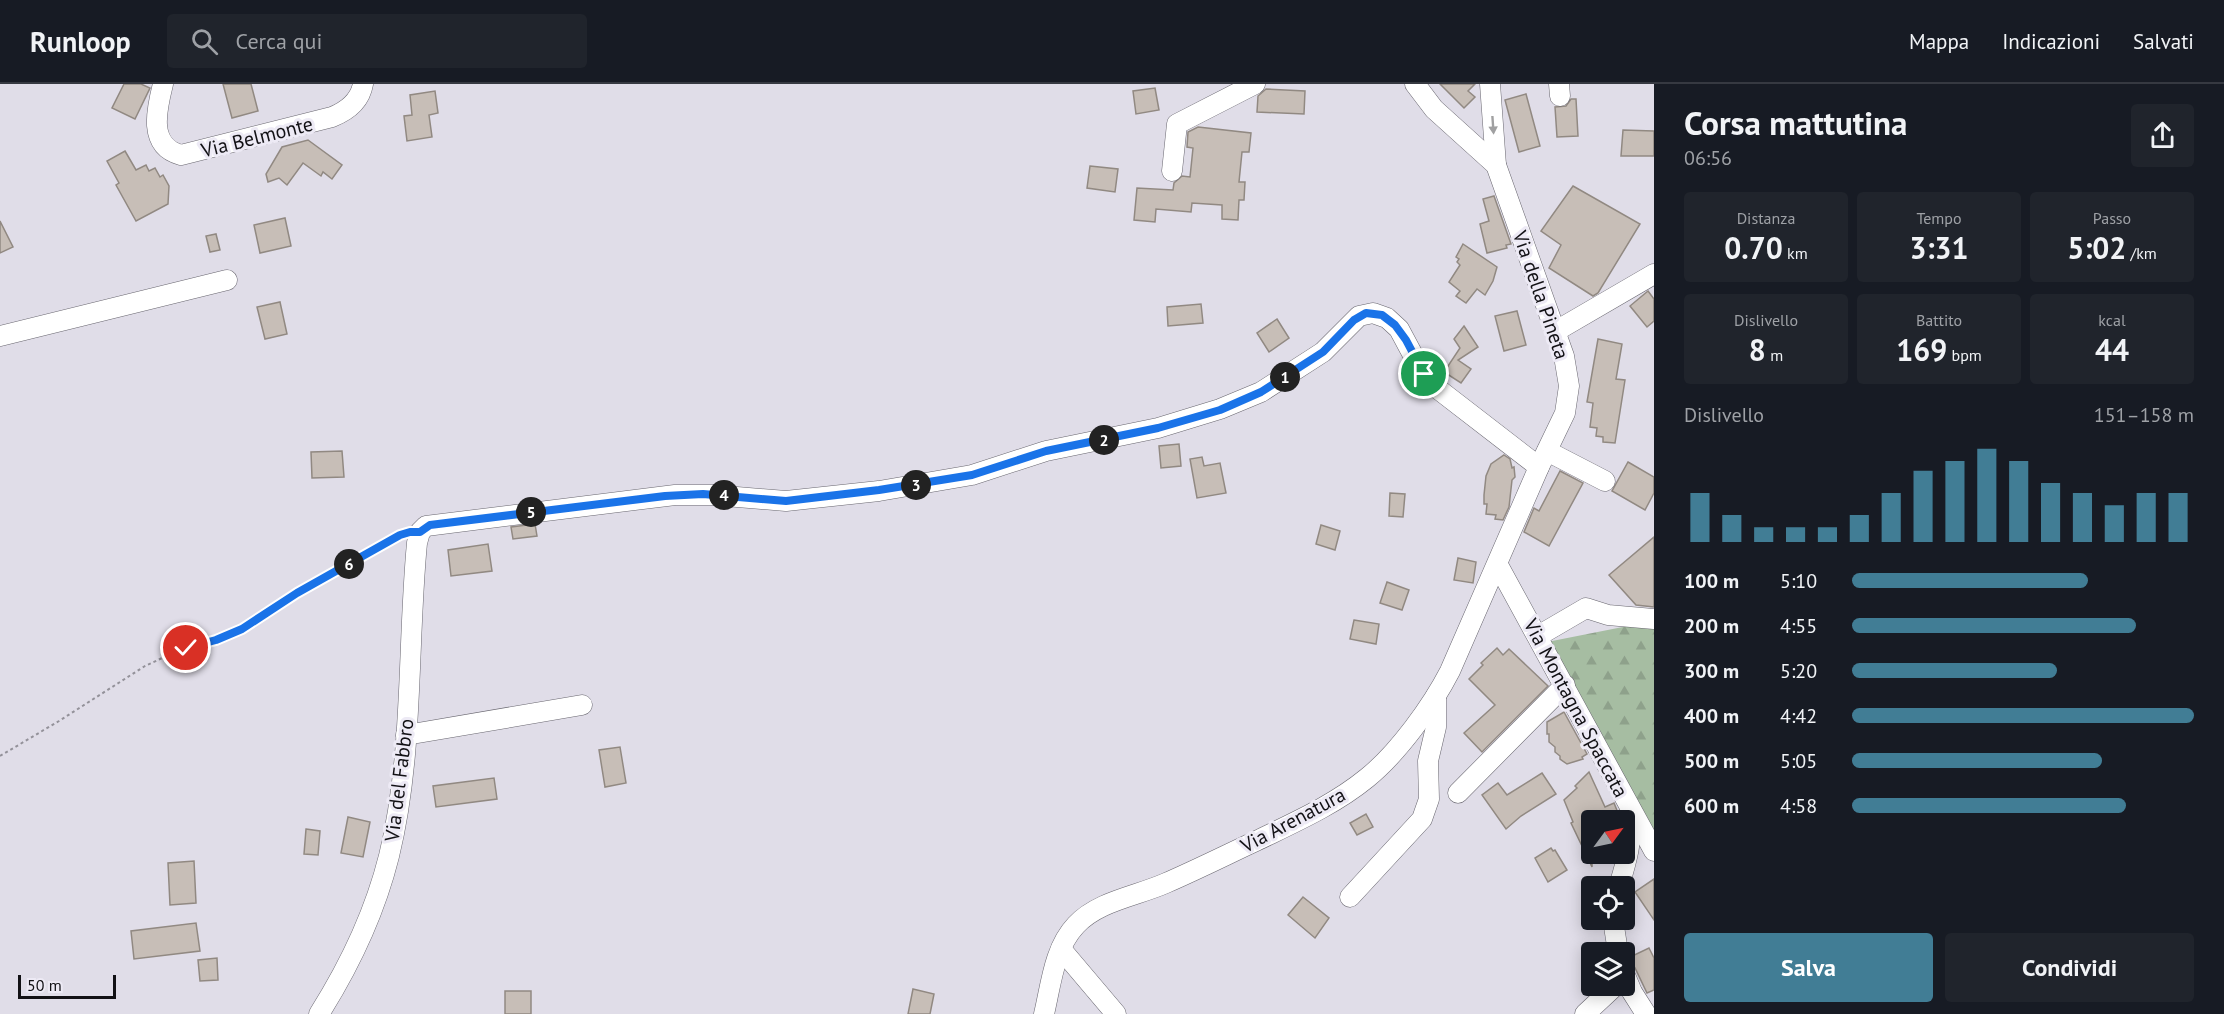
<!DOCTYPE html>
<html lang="it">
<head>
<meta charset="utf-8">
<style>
  body { margin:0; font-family:"PT Sans",sans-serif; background:#20242c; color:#f1f3f6; height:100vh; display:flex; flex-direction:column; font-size:22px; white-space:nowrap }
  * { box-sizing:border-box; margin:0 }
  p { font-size:20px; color:#9ea1a6 }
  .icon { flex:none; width:33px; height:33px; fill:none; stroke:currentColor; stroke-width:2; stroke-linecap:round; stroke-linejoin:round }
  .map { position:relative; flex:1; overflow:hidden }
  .drawer { display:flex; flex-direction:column; background:#171b24; width:570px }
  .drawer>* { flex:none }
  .needle { width:39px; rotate:57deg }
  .fabs { position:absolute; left:1581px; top:726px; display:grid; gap:12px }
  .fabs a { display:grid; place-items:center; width:54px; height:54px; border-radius:6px; background:#171b24; box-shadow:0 3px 15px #0003; font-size:30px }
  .scale { position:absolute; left:18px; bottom:15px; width:98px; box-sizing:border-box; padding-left:6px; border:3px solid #121115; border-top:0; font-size:16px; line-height:21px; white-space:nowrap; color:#121115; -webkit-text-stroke:4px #edeaf5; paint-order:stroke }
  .pin { position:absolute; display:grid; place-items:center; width:51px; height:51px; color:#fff; margin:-26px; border:3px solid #fff; border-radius:50%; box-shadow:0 2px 6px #0007 }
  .km { position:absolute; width:30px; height:30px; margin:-15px; border-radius:50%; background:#222; color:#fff; font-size:16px; line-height:30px; text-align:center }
  .round { display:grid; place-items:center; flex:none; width:63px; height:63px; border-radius:6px; background:#20242c }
  .summary { display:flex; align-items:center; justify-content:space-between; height:102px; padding:0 30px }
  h1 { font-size:33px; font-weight:800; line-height:45px }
  .metrics { display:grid; grid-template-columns:repeat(3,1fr); gap:9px; height:102px; padding:6px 30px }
  .metrics div { display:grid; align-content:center; border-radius:6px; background:#20242c; text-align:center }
  .metrics b { font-size:30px; font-weight:800 }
  .metrics small { font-size:16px; font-weight:400 }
  .metrics p { font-size:16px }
  .chart { height:168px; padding:12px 30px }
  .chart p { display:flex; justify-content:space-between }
  .chart svg { width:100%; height:108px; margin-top:6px; stroke:#417d95; stroke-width:6 }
  .button { display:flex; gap:12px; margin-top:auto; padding:12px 30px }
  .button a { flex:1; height:69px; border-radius:6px; background:#417d95; color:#fff; font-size:24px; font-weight:800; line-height:69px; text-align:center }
  .button a+a { background:#20242c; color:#f1f3f6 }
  ul { padding:0 30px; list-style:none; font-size:20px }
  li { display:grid; grid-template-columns:96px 72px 1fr; align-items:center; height:45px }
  li i { height:15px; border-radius:8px; background:#417d95 }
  header { display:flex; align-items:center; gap:36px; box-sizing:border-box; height:84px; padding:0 30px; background:#171b24; border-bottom:2px solid #363941 }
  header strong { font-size:28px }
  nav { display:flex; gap:33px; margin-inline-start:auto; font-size:21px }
  .search { width:420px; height:54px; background:#20242c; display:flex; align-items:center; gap:15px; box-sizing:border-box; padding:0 21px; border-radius:6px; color:#9ea1a6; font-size:22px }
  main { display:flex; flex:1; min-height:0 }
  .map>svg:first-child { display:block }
</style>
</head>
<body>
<header>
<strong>Runloop</strong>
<div class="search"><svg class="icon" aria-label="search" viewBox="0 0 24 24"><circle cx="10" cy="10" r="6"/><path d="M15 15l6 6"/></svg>Cerca qui</div>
<nav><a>Mappa</a><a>Indicazioni</a><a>Salvati</a></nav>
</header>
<main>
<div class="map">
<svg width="1654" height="930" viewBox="0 0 1654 930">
  <defs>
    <pattern id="forest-firs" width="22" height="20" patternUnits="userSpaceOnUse" patternTransform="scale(1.5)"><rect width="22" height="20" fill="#a6bda2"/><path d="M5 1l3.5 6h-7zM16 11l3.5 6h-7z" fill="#8ea18b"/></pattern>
  </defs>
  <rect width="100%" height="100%" fill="#e0dde8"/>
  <path fill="url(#forest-firs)" d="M1654 525V767L1542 559 1648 538Z"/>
  <g fill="#c7beb7" stroke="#918982" stroke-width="1.5">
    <path d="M124 0H141L150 4 135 35 112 24Z"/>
    <path d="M223 0H251L258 27 232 34Z"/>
    <path d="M1440 0H1475L1468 7 1475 13 1464 24Z"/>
    <path d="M1155 4 1159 26 1136 30 1133 7Z"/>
    <path d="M1266 5 1305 7 1304 30 1257 28 1258 12Z"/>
    <path d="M435 7 438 29 429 31 432 53 407 57 404 32 412 31 410 11Z"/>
    <path d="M1526 10 1540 62 1519 68 1505 16Z"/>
    <path d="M1571 15H1576L1578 52 1557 53 1555 23 1566 22Z"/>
    <path d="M1198 43 1251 49 1249 68H1242L1239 98H1245L1244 116H1239L1238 136 1222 135V121L1192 119 1191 128 1156 125 1155 138 1134 136 1137 104 1173 106 1174 99 1182 92 1190 93 1193 64 1187 63 1188 48Z"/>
    <path d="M1623 46 1654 47V72H1621Z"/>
    <path d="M308 56 342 81 332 95 323 88 321 92 303 79 287 101 279 94 268 98 266 90 282 63Z"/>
    <path d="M125 67 136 86 146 81 149 87 155 84 160 93 163 91 169 102 168 120 136 137 116 101 119 99 107 77Z"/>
    <path d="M1090 82 1118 85 1115 108 1087 104Z"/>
    <path d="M1573 102 1640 140 1598 209 1593 212 1549 184 1561 161 1541 147Z"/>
    <path d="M1494 112 1511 160 1506 161 1507 164 1487 169 1480 140 1489 137 1483 115Z"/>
    <path d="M285 134 291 162 260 169 254 141Z"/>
    <path d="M0 137 13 163 0 169Z"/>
    <path d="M216 150 220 166 210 168 206 152Z"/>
    <path d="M1463 160 1497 183 1493 197 1485 211 1477 205 1466 219 1456 212 1460 207 1449 198 1460 181 1457 178 1459 175 1456 173Z"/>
    <path d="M1648 207 1654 215V237L1647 243 1630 222Z"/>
    <path d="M280 218 287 250 265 255 257 223Z"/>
    <path d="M1201 220 1203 239 1168 242 1167 223Z"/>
    <path d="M1517 227 1526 261 1504 267 1495 232Z"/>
    <path d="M1277 235 1289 254 1269 268 1257 249Z"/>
    <path d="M1464 242 1478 263 1458 276 1471 285 1461 299 1444 288 1460 264 1454 255Z"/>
    <path d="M1598 255 1622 260 1616 295 1625 296 1615 359 1603 358V353L1596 352 1597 344 1590 343 1593 319 1587 318Z"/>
    <path d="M1179 360 1181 382 1161 384 1159 362Z"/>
    <path d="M342 367 344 393 312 394 311 368Z"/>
    <path d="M1504 371 1510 375 1512 384 1514 383 1515 393 1512 396 1509 423 1503 436 1495 435 1496 431 1486 430 1487 420H1484V411L1486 392 1491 380Z"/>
    <path d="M1202 373 1204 382 1220 379 1226 409 1197 414 1190 375Z"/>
    <path d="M1628 378 1654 393V409L1645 426 1612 407Z"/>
    <path d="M1560 387 1583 399 1549 462 1524 448 1534 424 1539 427Z"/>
    <path d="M1390 409 1405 410 1403 433 1389 432Z"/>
    <path d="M535 440 537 452 513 455 511 443Z"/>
    <path d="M1321 441 1340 447 1335 466 1316 460Z"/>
    <path d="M1654 453V523L1636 521 1609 491Z"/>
    <path d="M488 460 492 487 451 492 448 466Z"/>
    <path d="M1458 474 1476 478 1473 499 1454 496Z"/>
    <path d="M1387 498 1409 506 1402 526 1380 519Z"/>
    <path d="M1354 536 1379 540 1376 560 1350 555Z"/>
    <path d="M1497 564 1503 571 1509 565 1548 602 1482 668 1464 649 1495 621 1469 595 1483 581 1481 579Z"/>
    <path d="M1564 628 1587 670 1582 673 1583 675 1567 680 1560 675V672L1555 668V663L1549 658V650H1547V638Z"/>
    <path d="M620 663 626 699 605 703 599 666Z"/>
    <path d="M1589 688 1605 723 1614 719 1618 729 1619 736H1592V783L1571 739 1573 738 1564 716 1577 704 1575 702Z"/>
    <path d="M1542 689 1556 710 1521 732 1506 745 1482 711 1498 699 1507 711Z"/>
    <path d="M494 694 497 715 436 723 433 702Z"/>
    <path d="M1366 730 1373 743 1357 751 1350 739Z"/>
    <path d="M348 733 370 738 363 773 341 769Z"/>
    <path d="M306 745 320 747 318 771 304 770Z"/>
    <path d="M1551 764 1553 767 1555 766 1567 786 1548 798 1535 774Z"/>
    <path d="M194 777 196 819 170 821 168 779Z"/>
    <path d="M1654 795V836L1635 808Z"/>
    <path d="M1303 813 1329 834 1315 854 1288 831Z"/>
    <path d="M196 839 200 867 134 875 131 847Z"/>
    <path d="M1649 864 1654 874V906L1647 909 1635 884 1628 874Z"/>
    <path d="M217 874 218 896 200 897 198 876Z"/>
    <path d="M913 905 934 910 930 930H908Z"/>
    <rect x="505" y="907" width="26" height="23"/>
  </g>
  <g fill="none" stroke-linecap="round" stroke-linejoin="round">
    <defs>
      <g id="minor">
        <path d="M163 0C157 24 147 62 181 71L332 33C347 27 360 17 363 0"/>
        <path d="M1490 0 1496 81"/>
        <path d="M1559 0 1560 12"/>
        <path d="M1172 87 1177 40 1255 0"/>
        <path d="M1556 247 1654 190"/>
        <path d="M0 252 227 196"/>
        <path d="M1547 367 1605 397"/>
        <path d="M1498 481 1654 767"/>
        <path d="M1538 552 1586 524 1608 531 1654 535"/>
        <path d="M406 651 582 621"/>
        <path d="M1458 709 1565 601"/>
        <path d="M1619 802C1627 776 1633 755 1630 727"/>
        <path d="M1350 813 1422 735 1429 715 1428 677 1436 643V612"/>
        <path d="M1613 836 1618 868"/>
        <path d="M1061 865 1116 930"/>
        <path d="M1624 889 1632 908 1646 930"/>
        <path d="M319 930C350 881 375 828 389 772 414 670 407 563 417 459L420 448 426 442 675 411H713L786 417 879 407 972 391 1046 367 1158 344 1220 325 1261 308 1323 268 1359 232 1373 229 1387 234 1399 245 1421 286 1438 305 1539 383"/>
        <path d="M1044 930C1051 901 1054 864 1076 841 1098 817 1137 812 1166 799 1196 786 1226 771 1256 757 1295 738 1334 721 1367 694 1398 669 1432 622 1450 587L1539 383 1565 329 1569 302 1564 272 1496 81 1434 25 1415 0"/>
        <path d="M1585 930 1615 902"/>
      </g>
    </defs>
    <use href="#minor" stroke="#68666f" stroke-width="21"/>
    <path stroke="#939199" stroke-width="2" stroke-dasharray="3 3" stroke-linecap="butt" d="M0 672 59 637 145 582 175 568 215 556 241 545 297 509 403 450"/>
    <use href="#minor" stroke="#fff" stroke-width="20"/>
  </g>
  <defs><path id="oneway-solid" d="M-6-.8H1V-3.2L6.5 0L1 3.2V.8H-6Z" transform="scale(1.5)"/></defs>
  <use fill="#a0a0a1" href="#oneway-solid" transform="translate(1493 41) rotate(86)"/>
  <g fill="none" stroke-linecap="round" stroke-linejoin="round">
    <defs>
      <path id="route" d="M186 564 216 556 242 545 297 509 400 451 410 448H420L430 441 665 412 703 410 786 417 879 406 972 391 1046 367 1158 344 1220 326 1261 308 1323 268 1354 236 1366 229 1382 231 1395 241 1406 256 1424 290"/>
    </defs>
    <use href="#route" stroke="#fff" stroke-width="12"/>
    <use href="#route" stroke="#1a73e8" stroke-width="8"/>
  </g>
  <g text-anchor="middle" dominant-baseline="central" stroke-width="6" stroke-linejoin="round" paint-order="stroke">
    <g font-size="20" fill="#121115" stroke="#edeaf5">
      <text transform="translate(257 53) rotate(-14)">Via Belmonte</text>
      <text transform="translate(1541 211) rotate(71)">Via della Pineta</text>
      <text transform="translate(1576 624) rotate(62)">Via Montagna Spaccata</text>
      <text transform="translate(399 696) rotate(-83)">Via del Fabbro</text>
      <text transform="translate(1293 736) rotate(-28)">Via Arenatura</text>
    </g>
  </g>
</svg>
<div class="fabs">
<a><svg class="needle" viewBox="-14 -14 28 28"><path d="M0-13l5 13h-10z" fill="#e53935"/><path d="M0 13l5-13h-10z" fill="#9ea1a6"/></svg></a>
<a><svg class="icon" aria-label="locate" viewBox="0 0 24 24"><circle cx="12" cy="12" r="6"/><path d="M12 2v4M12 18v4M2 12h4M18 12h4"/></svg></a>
<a><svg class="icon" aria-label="layers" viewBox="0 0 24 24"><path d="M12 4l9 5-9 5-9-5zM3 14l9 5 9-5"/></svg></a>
</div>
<div class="scale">50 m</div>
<div class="pin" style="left:1424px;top:290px;background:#1e9e55"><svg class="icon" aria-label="arrive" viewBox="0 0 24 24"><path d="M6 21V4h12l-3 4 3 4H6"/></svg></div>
<div class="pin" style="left:186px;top:564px;background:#d93025"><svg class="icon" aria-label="check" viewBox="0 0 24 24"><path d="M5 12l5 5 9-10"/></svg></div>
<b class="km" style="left:1285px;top:293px">1</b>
<b class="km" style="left:1104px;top:356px">2</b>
<b class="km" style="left:916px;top:401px">3</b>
<b class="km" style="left:724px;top:411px">4</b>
<b class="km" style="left:531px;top:428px">5</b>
<b class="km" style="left:349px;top:480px">6</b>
</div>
<section class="drawer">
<div class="summary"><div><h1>Corsa mattutina</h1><p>06:56</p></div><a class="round"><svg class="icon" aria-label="share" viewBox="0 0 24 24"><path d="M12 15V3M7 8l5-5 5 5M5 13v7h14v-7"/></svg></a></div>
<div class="metrics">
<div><p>Distanza</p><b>0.70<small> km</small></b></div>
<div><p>Tempo</p><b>3:31</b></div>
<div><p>Passo</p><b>5:02<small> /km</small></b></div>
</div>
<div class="metrics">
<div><p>Dislivello</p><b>8<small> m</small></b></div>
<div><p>Battito</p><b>169<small> bpm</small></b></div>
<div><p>kcal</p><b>44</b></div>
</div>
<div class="chart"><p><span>Dislivello</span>151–158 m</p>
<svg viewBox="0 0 160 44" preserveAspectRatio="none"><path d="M5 44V24M15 44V33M25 44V38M35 44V38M45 44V38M55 44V33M65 44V24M75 44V15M85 44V11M95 44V6M105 44V11M115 44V20M125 44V24M135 44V29M145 44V24M155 44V24"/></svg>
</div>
<ul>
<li><b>100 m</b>5:10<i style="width:69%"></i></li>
<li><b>200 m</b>4:55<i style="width:83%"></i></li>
<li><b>300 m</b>5:20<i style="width:60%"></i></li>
<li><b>400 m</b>4:42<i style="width:100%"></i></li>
<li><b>500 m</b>5:05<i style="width:73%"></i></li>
<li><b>600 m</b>4:58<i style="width:80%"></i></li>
</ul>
<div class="button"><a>Salva</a><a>Condividi</a></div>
</section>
</main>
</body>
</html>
